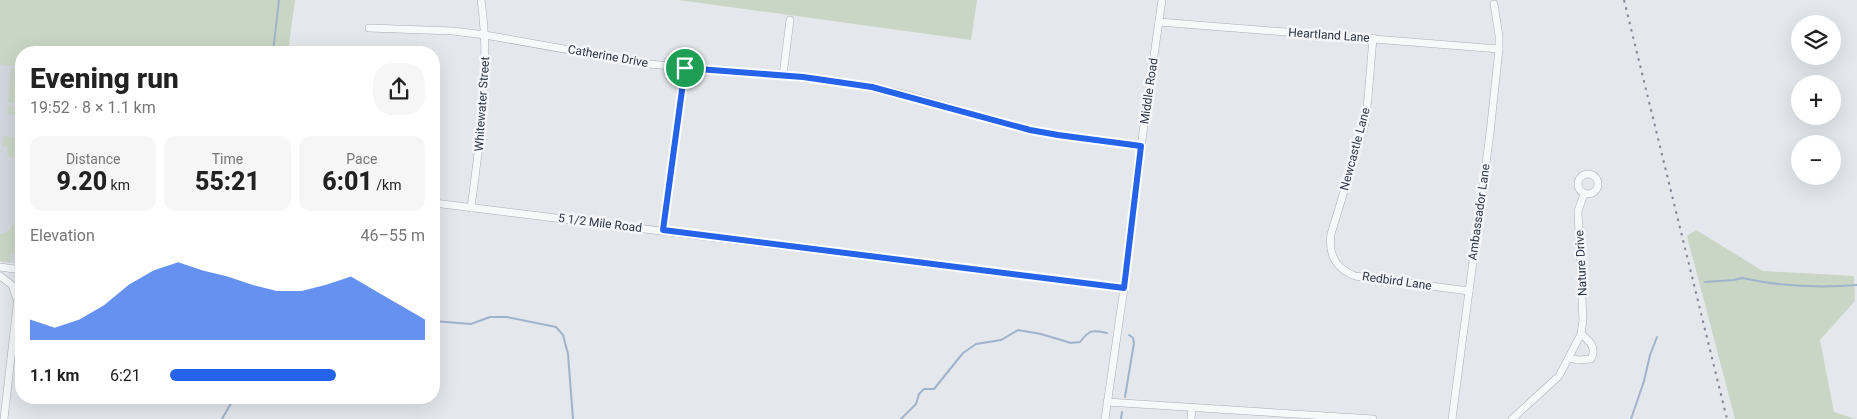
<!DOCTYPE html>
<html lang="en">
<head>
<meta charset="utf-8">
<style>
  body { margin:0; font-family:Roboto,sans-serif; background:#f6f6f6; color:#222; height:100vh; display:flex; flex-direction:column; font-size:19px; white-space:nowrap }
  * { box-sizing:border-box; margin:0 }
  p { font-size:16px; color:#767676 }
  .icon { flex:none; width:28px; height:28px; fill:none; stroke:currentColor; stroke-width:2; stroke-linecap:round; stroke-linejoin:round }
  .map { position:relative; flex:1; overflow:hidden }
  .side { position:absolute; left:15px; top:46px; width:425px; height:358px; display:flex; flex-direction:column; background:#fff; border-radius:20px; box-shadow:0 5px 20px #0002 }
  .side>* { flex:none }
  .buttons { position:absolute; left:1791px; top:15px; display:grid; gap:10px }
  .buttons a { display:grid; place-items:center; width:50px; height:50px; border-radius:50%; background:#fff; box-shadow:0 5px 20px #0002; font-size:25px }
  .pin { position:absolute; display:grid; place-items:center; width:42px; height:42px; color:#fff; margin:-21px; border:2px solid #fff; border-radius:50%; box-shadow:0 1px 5px #0007 }
  .round { display:grid; place-items:center; flex:none; width:52px; height:52px; border-radius:20px; background:#f6f6f6 }
  .summary { display:flex; align-items:center; justify-content:space-between; height:85px; padding:0 15px }
  h1 { font-size:28px; font-weight:800; line-height:38px }
  .figures { display:grid; grid-template-columns:repeat(3,1fr); gap:8px; height:85px; padding:5px 15px }
  .figures div { display:grid; align-content:center; border-radius:12px; background:#f6f6f6; text-align:center }
  .figures b { font-size:25px; font-weight:800 }
  .figures small { font-size:14px; font-weight:400 }
  .figures p { font-size:14px }
  .chart { height:140px; padding:10px 15px }
  .chart p { display:flex; justify-content:space-between }
  .chart svg { width:100%; height:90px; margin-top:5px; fill:#2563eb; opacity:.7 }
  ul { padding:0 15px; list-style:none; font-size:16px }
  li { display:grid; grid-template-columns:80px 60px 1fr; align-items:center; height:38px }
  li i { height:12px; border-radius:6px; background:#2563eb }
  .map>svg:first-child { display:block }
</style>
</head>
<body>
<div class="map">
<svg width="1857" height="419" viewBox="0 0 1857 419">
  <rect width="100%" height="100%" fill="#e4e7ec"/>
  <path fill="#d2d6de" d="M0 0 21 52V264L0 261Z"/>
  <g fill="#c9d6c5">
    <path d="M0 0H295L288 52H21V67L0 64Z"/>
    <path d="M679 0H977L971 40Z"/>
    <path d="M11 68 21 69V104L8 102Z"/>
    <path d="M8 106 20 108 21 116 7 114Z"/>
    <path d="M3 136 21 138V158L7 156 8 147 2 146Z"/>
    <path d="M13 223 21 224 17 255 11 254 10 263 0 261V234C7 233 11 230 13 223Z"/>
    <path d="M1696 230 1763 271 1854 276 1855 301 1820 340 1834 412 1855 419H1735L1687 236Z"/>
  </g>
  <g fill="none" stroke-linecap="round" stroke-linejoin="round">
    <g stroke="#9fb4cc" stroke-width="2">
      <path d="M273 52 279 0"/>
      <path d="M1705 282 1734 280 1742 278C1779 286 1819 288 1857 285"/>
      <path d="M434 321 471 324 490 317H507L556 327 563 335 568 354 573 419"/>
      <path d="M1125 397 1134 343 1133 338 1129 335"/>
      <path d="M222 419 234 398"/>
      <path d="M901 419 916 404 919 394 924 389H934L963 353 976 344 1001 340 1018 330 1041 334 1071 343 1080 342C1090 329 1092 330 1107 333"/>
      <path d="M1121 419 1122 412"/>
      <path d="M1631 419 1644 381 1650 355 1657 337"/>
    </g>
    <defs>
      <g id="minor">
        <path d="M1159 22 1499 49"/>
        <path d="M369 28 453 31 485 35 649 64 836 81 904 94 1030 130 1058 135 1141 146"/>
        <path d="M1373 38 1368 98 1365 123 1331 234C1328 254 1336 269 1355 276L1469 291"/>
        <path d="M783 75 790 20"/>
        <circle cx="1588" cy="184" r="10"/>
        <path d="M434 203 1124 288"/>
        <path d="M471 208C480 138 491 70 481 0"/>
        <path d="M663 230 685 68"/>
        <path d="M0 267 21 270"/>
        <path d="M0 276 12 285 16 297"/>
        <path d="M1569 358 1578 360 1591 359C1597 348 1590 341 1581 334"/>
        <path d="M1107 402 1373 419"/>
        <path d="M4 419 21 271"/>
        <path d="M1105 419 1124 288 1141 146 1162 0"/>
        <path d="M1191 419 1192 408"/>
        <path d="M1452 419 1490 133 1499 49V36L1494 4"/>
        <path d="M1512 419 1559 376 1581 334 1583 320 1578 211 1584 194"/>
      </g>
    </defs>
    <use href="#minor" stroke="#a9aeb7" stroke-width="8"/>
    <use href="#minor" stroke="#f7f8fa" stroke-width="7"/>
    <path stroke="#7d8696" stroke-width="2" stroke-dasharray="2.5 5" stroke-linecap="butt" d="M1624 0 1727 419"/>
  </g>
  <g fill="none" stroke-linecap="round" stroke-linejoin="round">
    <defs>
      <path id="route" d="M685 68 803 77 872 87 1030 130 1058 135 1141 146 1124 288 663 230Z"/>
    </defs>
    <use href="#route" stroke="#fff" stroke-width="10"/>
    <use href="#route" stroke="#2563eb" stroke-width="6"/>
  </g>
  <g text-anchor="middle" dominant-baseline="central" stroke-width="5" stroke-linejoin="round" paint-order="stroke">
    <g font-size="12" fill="#2b3445" stroke="#f4f6f9">
      <text transform="translate(1329 35) rotate(4)">Heartland Lane</text>
      <text transform="translate(608 56) rotate(10)">Catherine Drive</text>
      <text transform="translate(1149 91) rotate(-82)">Middle Road</text>
      <text transform="translate(482 104) rotate(-86)">Whitewater Street</text>
      <text transform="translate(1355 149) rotate(-75)">Newcastle Lane</text>
      <text transform="translate(1479 212) rotate(-82)">Ambassador Lane</text>
      <text transform="translate(600 223) rotate(7)">5 1/2 Mile Road</text>
      <text transform="translate(1581 263) rotate(-93)">Nature Drive</text>
      <text transform="translate(1397 281) rotate(8)">Redbird Lane</text>
    </g>
  </g>
</svg>
<div class="buttons">
<a><svg class="icon" aria-label="layers" viewBox="0 0 24 24"><path d="M12 4l9 5-9 5-9-5zM3 14l9 5 9-5"/></svg></a>
<a>+</a>
<a>−</a>
</div>
<div class="pin" style="left:685px;top:68px;background:#1e9e55"><svg class="icon" aria-label="arrive" viewBox="0 0 24 24"><path d="M6 21V4h12l-3 4 3 4H6"/></svg></div>
<section class="side">
<div class="summary"><div><h1>Evening run</h1><p>19:52 · 8 × 1.1 km</p></div><a class="round"><svg class="icon" aria-label="share" viewBox="0 0 24 24"><path d="M12 15V3M7 8l5-5 5 5M5 13v7h14v-7"/></svg></a></div>
<div class="figures">
<div><p>Distance</p><b>9.20<small> km</small></b></div>
<div><p>Time</p><b>55:21</b></div>
<div><p>Pace</p><b>6:01<small> /km</small></b></div>
</div>
<div class="chart"><p><span>Elevation</span>46–55 m</p>
<svg viewBox="0 0 160 44" preserveAspectRatio="none"><path d="M0 44V34L10 38L20 34L30 27L40 17L50 10L60 6L70 10L80 13L90 17L100 20L110 20L120 17L130 13L140 20L150 27L160 34V44z"/></svg>
</div>
<ul>
<li><b>1.1 km</b>6:21<i style="width:65%"></i></li>
</ul>
</section>
</div>
</body>
</html>
